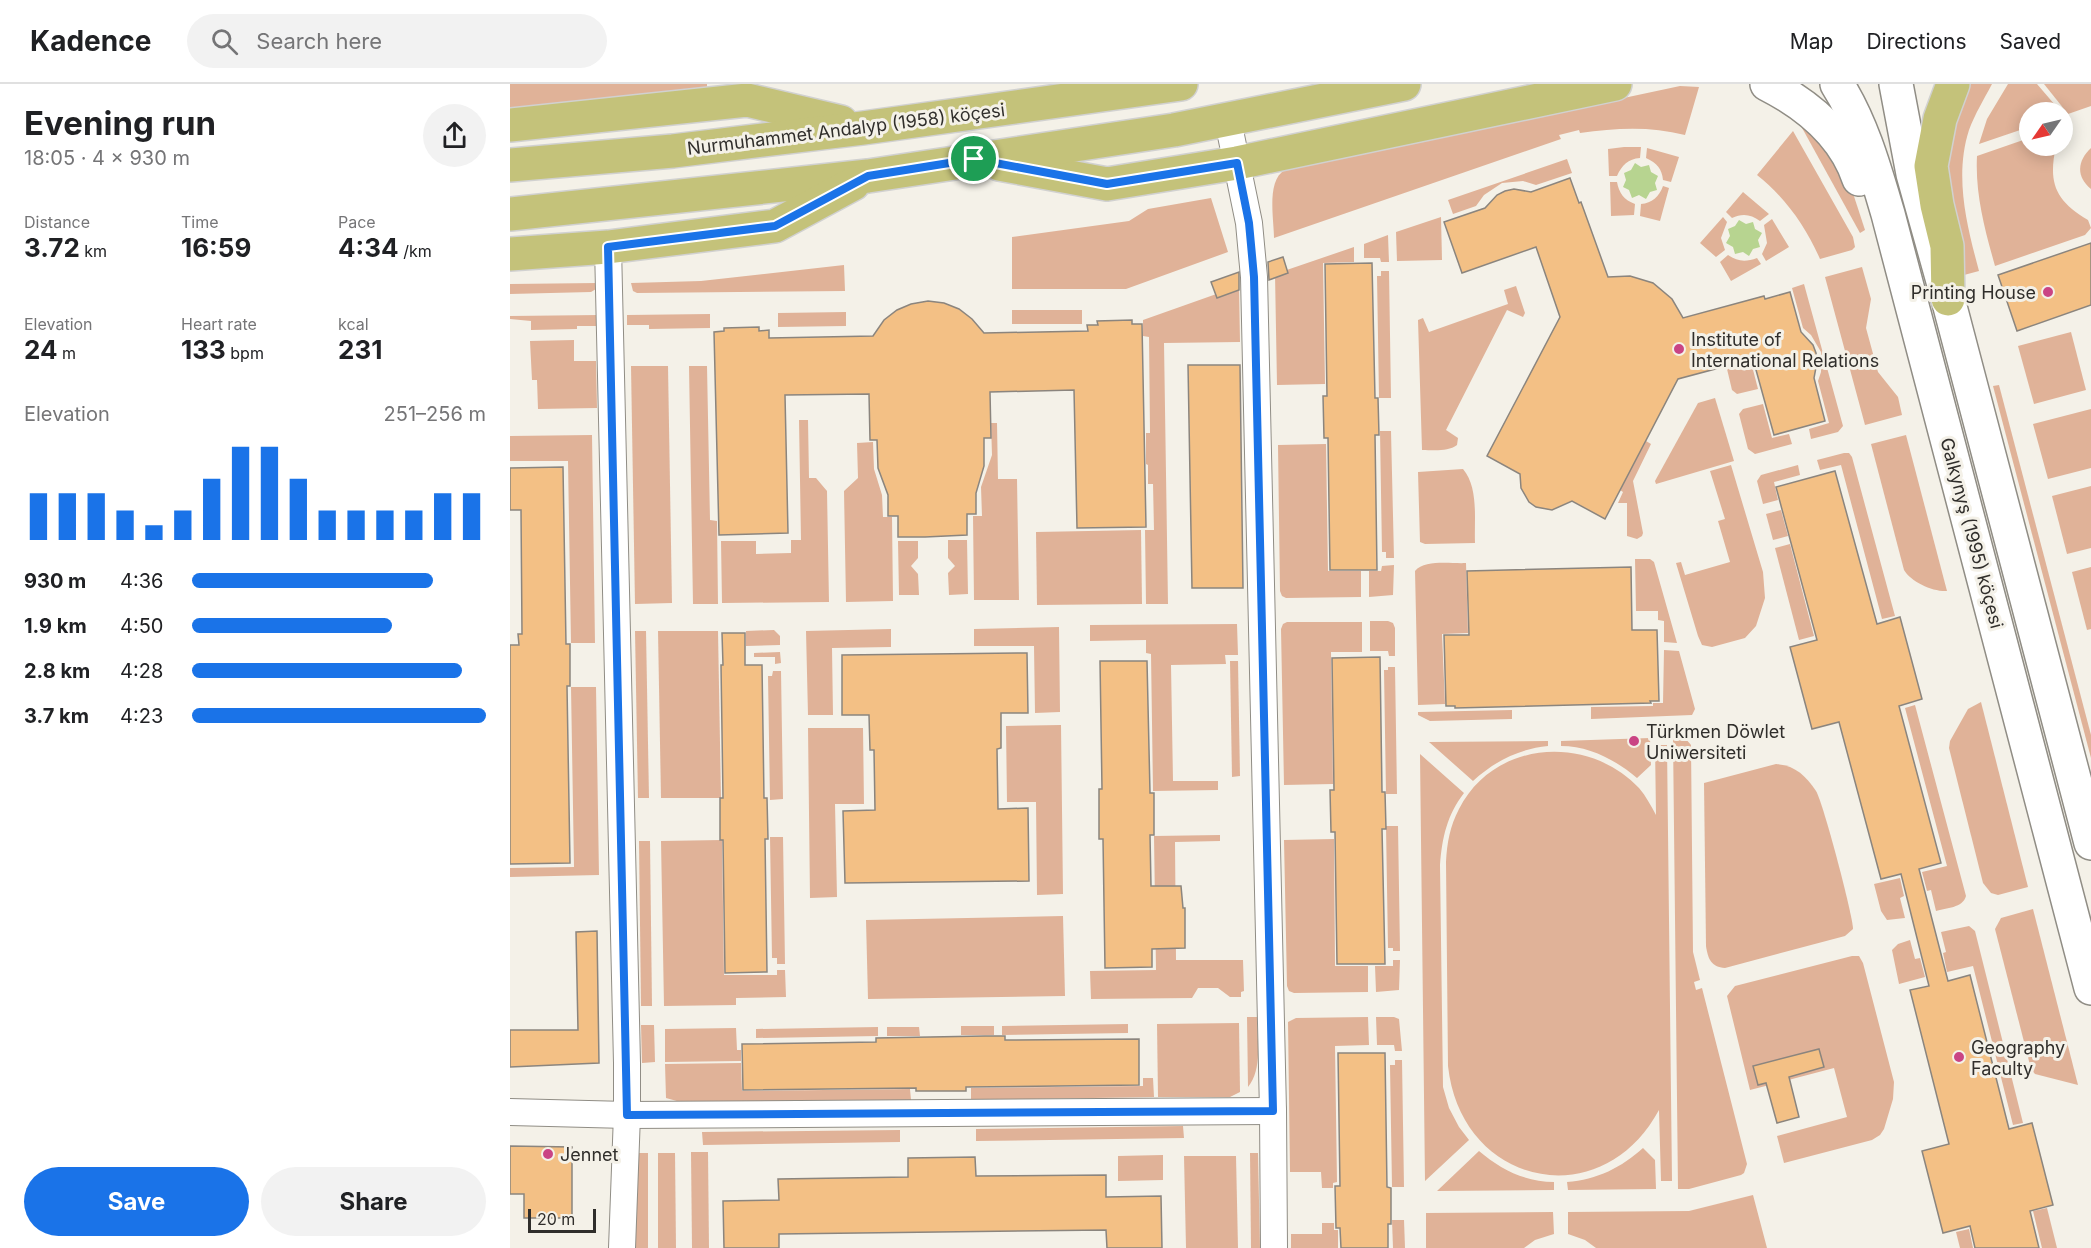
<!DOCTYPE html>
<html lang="en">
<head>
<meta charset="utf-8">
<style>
  body { margin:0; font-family:Inter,sans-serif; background:#f2f2f2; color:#202124; height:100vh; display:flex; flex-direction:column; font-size:22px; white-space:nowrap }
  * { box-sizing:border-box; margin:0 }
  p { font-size:20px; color:#757577 }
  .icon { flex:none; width:33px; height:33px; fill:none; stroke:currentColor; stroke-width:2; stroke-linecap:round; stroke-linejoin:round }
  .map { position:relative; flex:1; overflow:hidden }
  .sheet { display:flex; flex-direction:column; background:#fff; width:510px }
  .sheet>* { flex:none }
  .needle { width:39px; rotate:236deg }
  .controls { position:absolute; left:1509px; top:18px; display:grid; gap:12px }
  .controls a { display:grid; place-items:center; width:54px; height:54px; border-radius:50%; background:#fff; box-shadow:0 3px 15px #0003; font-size:30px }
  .scale { position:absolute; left:18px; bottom:15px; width:68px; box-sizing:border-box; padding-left:6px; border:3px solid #302e2b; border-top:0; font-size:16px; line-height:21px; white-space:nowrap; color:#302e2b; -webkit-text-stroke:4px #f4f1e8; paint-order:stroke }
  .pin { position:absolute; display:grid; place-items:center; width:51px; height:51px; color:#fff; margin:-26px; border:3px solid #fff; border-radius:50%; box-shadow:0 2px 6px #0007 }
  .round { display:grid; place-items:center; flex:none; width:63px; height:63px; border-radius:32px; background:#f2f2f2 }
  .summary { display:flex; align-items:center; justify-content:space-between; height:102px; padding:0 24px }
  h1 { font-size:33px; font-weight:700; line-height:45px }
  .stats { display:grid; grid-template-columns:repeat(3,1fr); gap:9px; height:102px; padding:6px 24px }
  .stats div { display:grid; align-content:center }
  .stats b { font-size:26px; font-weight:700 }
  .stats small { font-size:16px; font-weight:400 }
  .stats p { font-size:16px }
  .chart { height:168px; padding:12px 24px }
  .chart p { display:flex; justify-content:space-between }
  .chart svg { width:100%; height:108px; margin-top:6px; stroke:#1a73e8; stroke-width:6 }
  .cta { display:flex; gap:12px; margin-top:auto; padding:12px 24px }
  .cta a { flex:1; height:69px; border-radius:36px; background:#1a73e8; color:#fff; font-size:24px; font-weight:700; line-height:69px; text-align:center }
  .cta a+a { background:#f2f2f2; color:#202124 }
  ul { padding:0 24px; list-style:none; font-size:20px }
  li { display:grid; grid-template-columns:96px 72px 1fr; align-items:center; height:45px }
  li i { height:15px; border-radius:8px; background:#1a73e8 }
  header { display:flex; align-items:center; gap:36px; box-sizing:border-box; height:84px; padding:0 30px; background:#fff; border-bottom:2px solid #e0e0e0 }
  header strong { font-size:28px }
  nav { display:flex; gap:33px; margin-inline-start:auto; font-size:21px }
  .search { width:420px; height:54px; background:#f2f2f2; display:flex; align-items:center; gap:15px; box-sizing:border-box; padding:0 21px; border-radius:33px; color:#757577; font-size:22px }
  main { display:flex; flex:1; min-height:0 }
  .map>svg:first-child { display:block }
</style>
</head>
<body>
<header>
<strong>Kadence</strong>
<div class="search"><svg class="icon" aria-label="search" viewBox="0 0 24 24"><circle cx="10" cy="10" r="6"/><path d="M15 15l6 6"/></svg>Search here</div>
<nav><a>Map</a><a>Directions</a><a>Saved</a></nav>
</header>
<main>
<section class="sheet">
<div class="summary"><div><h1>Evening run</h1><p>18:05 · 4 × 930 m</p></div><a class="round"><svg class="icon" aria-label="share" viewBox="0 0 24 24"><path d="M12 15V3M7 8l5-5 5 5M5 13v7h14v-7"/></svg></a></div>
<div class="stats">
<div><p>Distance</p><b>3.72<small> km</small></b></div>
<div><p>Time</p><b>16:59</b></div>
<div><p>Pace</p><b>4:34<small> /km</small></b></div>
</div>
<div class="stats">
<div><p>Elevation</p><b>24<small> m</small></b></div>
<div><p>Heart rate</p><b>133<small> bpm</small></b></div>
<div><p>kcal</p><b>231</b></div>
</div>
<div class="chart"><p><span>Elevation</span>251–256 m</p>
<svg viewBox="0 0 160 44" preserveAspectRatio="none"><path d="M5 44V25M15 44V25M25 44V25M35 44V32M45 44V38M55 44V32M65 44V19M75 44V6M85 44V6M95 44V19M105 44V32M115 44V32M125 44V32M135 44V32M145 44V25M155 44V25"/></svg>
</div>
<ul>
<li><b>930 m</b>4:36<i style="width:82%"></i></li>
<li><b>1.9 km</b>4:50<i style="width:68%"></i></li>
<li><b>2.8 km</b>4:28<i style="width:92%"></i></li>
<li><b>3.7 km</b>4:23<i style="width:100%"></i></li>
</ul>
<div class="cta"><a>Save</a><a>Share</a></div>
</section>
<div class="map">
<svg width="1581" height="1164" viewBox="0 0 1581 1164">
  <rect width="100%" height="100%" fill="#f4f1e8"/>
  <g fill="#e0b298">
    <path d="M0 0H197V4L0 24Z"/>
    <path d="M1460 0H1482C1474 15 1465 30 1459 46 1444 93 1457 142 1469 187L1454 191 1435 100 1440 56Z"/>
    <path d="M1498 0H1527L1551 28H1520L1519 43 1469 60 1477 35Z"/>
    <path d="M1534 0H1581V22L1558 30Z"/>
    <path d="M1170 2 1189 3 1175 51C1140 42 1106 44 1070 49L1069 46 1049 51 1051 55 764 154C764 136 756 96 775 86Z"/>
    <path d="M1295 40 1339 97 1355 146 1350 149 1291 42Z"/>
    <path d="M1283 47 1343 153 1345 163 1342 166 1310 175C1296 143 1275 113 1247 91Z"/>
    <path d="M1519 54 1520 62H1546C1538 99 1545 116 1578 136L1581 144 1575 151 1485 182C1475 146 1465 110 1467 72Z"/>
    <path d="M1114 63H1131L1130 74C1118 75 1112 81 1107 92H1099L1098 65Z"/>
    <path d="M1137 64 1169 73 1161 98 1153 96C1152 85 1147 79 1136 74Z"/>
    <path d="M1581 64V105C1566 93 1567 77 1581 64Z"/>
    <path d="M1057 75 1062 89 1026 101 1013 97 992 99 974 111 966 122 943 130 938 116Z"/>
    <path d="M1100 98H1107C1109 109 1114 116 1125 120L1124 131 1101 132Z"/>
    <path d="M1153 102 1159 104 1150 137 1130 132 1131 120C1142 119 1149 113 1153 102Z"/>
    <path d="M1233 108 1259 130 1250 137C1241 130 1232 129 1222 134L1216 128Z"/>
    <path d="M701 114 718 168 616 205H502V153L619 137 638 125Z"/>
    <path d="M931 133 932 176 887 177 886 148Z"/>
    <path d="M1213 133 1217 138 1211 154 1215 166 1206 173 1190 159Z"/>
    <path d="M1262 135 1279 163 1256 177 1252 170 1257 159 1254 141Z"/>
    <path d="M878 151 879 178H871L870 174H854V160Z"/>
    <path d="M844 163V178L813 179 815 300 767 301 765 190Z"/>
    <path d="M1218 171C1228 178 1236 178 1247 174L1251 180 1221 197 1210 178Z"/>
    <path d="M334 181 335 207 127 209 123 207 121 199 191 197Z"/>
    <path d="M1352 183 1361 215 1356 244 1368 288 1388 313 1392 331 1355 341 1315 193Z"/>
    <path d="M871 187H879L881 314H869L867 192H871Z"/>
    <path d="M87 199 86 205 81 208 0 210V200Z"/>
    <path d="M1294 200 1333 342 1328 348 1301 355 1299 345 1319 339 1308 297 1311 288V268L1301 251 1293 244 1282 204Z"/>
    <path d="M729 202 730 258 654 259 658 520H636L635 446H644L643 400H638V381L636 380V349H640L639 253 633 252V236Z"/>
    <path d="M1006 202 1015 229 1013 233 997 226 936 346 948 354 947 361C938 368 923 366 912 366L908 236 913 234 919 248 998 220 994 206Z"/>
    <rect x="502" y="226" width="70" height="14"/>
    <path d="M336 228V242L268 243V229Z"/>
    <path d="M200 230V244L139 245V241H117V231Z"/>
    <path d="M89 231V242H67V245L21 246V237L0 235V232Z"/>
    <path d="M1561 248 1576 306 1524 320 1508 262Z"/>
    <path d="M64 256V277H86L87 324 28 325 27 296H22L20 257Z"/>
    <path d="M1241 278 1248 305 1227 310 1222 306 1217 285Z"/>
    <path d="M121 282H158L162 519 125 520Z"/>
    <path d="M179 282H197L200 436 207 437 208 520H183Z"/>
    <path d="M1489 301 1581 651V674L1483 302Z"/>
    <path d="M1205 314 1224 377 1146 400 1145 397 1188 319Z"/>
    <path d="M1253 320 1262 354 1279 350 1282 360 1245 370 1238 365 1229 330 1233 325Z"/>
    <path d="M1581 325V384L1538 395 1523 340Z"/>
    <path d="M289 336H298L299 394H306L317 407 319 518 212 519 211 457H246V470L281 469V456H291Z"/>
    <path d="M481 339H487L488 395H507L509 516H464L463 432H472L471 403 482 371Z"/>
    <path d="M881 347 884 474H876V468H872L870 347Z"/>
    <path d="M82 351 85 559H61L58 377H0V352Z"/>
    <path d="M1396 351 1437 507C1423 508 1401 498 1394 486L1361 360Z"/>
    <path d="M1136 357 1141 360 1123 397 1133 449 1132 452 1127 455 1117 452V419H1108L1113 408 1110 406Z"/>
    <path d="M363 358 364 385 372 411 373 433H382L383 517 336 518 334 407 348 394 347 359Z"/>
    <path d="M816 360 818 487H851V513L776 514 772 512 770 507 768 361Z"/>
    <path d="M1334 369H1339L1342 373 1385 532 1372 535 1331 381 1310 386 1307 376Z"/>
    <path d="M1221 381 1253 488 1255 514 1246 542 1235 554 1202 563 1192 561 1188 552 1166 479 1171 478 1175 491 1220 478 1208 437 1215 435 1200 387Z"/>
    <path d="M1288 381 1290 391 1264 398 1268 416 1253 420 1247 397 1251 391Z"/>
    <path d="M953 385C969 404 964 436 965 459L915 460 910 458 908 388Z"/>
    <path d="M1581 402V464L1557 470 1542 412Z"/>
    <path d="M1271 426 1278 452 1263 456 1256 430Z"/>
    <path d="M631 446 632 520 527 521 526 448Z"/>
    <path d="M457 456 458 510 439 511 438 489 445 482 438 474V456Z"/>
    <path d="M388 457H408V474L401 482 408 490 409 511H389Z"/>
    <path d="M1280 460 1304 552 1289 556 1265 464Z"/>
    <path d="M1125 475H1140L1144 478 1167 559 1154 558V537L1148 536V527H1126Z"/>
    <path d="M956 479 958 549 932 550 935 620 908 621 905 487C915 475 942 480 956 479Z"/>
    <path d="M884 481 883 511 859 513V487H871L872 482Z"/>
    <path d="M1581 483V545L1577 546 1562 488Z"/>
    <path d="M860 537H878L883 539 885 544V572H879L878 567H860Z"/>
    <path d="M777 538H852V568H821L823 700 774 701 771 545 773 540Z"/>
    <path d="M727 540 728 571H715L716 580 661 581 663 697H708V706L643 707 641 570 636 569V556L580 557V541Z"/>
    <path d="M549 543 550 628 525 629 524 562H464V545Z"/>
    <path d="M381 545V563L322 564 323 631H298L296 547Z"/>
    <path d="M264 546 270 552V561L236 562V547Z"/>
    <path d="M125 547H136L139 714H128Z"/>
    <path d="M148 547H208L211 714H151Z"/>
    <path d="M1154 566 1169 567 1185 625 1182 631 1081 635V623L1143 622V619H1153Z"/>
    <path d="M270 568 271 579 265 580V573H244V569Z"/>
    <path d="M720 577H728L730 692 722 693Z"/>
    <path d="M878 583H885L887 710H876L874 586H878Z"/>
    <path d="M263 587H271L273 715 260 716 258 592H262Z"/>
    <path d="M61 603H86L89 791 0 793V784L64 783Z"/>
    <path d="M1471 618 1518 803 1488 811 1481 809 1473 799 1439 664 1440 657 1458 625Z"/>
    <path d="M1405 621 1456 812C1453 824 1436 824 1426 827L1421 806 1417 807 1412 788 1437 782 1395 624Z"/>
    <path d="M1002 626V635L920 637 908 631V628Z"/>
    <path d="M551 641 553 810 527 811 526 718H497L496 642Z"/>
    <path d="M298 644H353L354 720H325L327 813 300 814Z"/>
    <path d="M1163 653 1175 654 1181 661 1183 868 1190 896 1184 898 1186 906 1192 904 1237 1080 1234 1089 1231 1091 1179 1105H1168Z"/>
    <path d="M1140 654 1141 681 1127 694C1106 676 1079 662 1051 662V657Z"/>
    <path d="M1038 657V662C1009 665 985 677 963 697L919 658Z"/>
    <path d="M1145 661H1157L1162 1097H1151L1149 1026C1091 1133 951 1102 938 982L936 778C937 759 940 742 949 725 984 656 1078 650 1129 704 1136 712 1141 722 1146 731Z"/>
    <path d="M910 670 954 709C937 731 932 754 930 781L933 1003 939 1024 949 1043 959 1056 915 1097Z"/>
    <path d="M1266 680C1285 681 1296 692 1306 707 1313 718 1343 832 1343 845L1335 852 1215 884C1201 883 1198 875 1196 862L1194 699Z"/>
    <path d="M876 742H888L890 867H883V864H878Z"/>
    <path d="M710 751V757L665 758 666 876H733L734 907 731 908V913H720L708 904H688L682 914 581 915 580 887 646 886 644 752Z"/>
    <path d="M260 753H273L275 880H267V874H262Z"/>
    <path d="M824 755 825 882H858V908L784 909 779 907 777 902 774 756Z"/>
    <path d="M212 756 214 891H267V886H275L276 913 226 914V921L154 922 151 757Z"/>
    <path d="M129 757H140L142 922H131Z"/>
    <path d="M1390 794 1394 812 1390 814 1395 834 1377 836 1371 827 1364 800Z"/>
    <path d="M1523 825 1568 1001 1525 990 1521 985 1485 845 1491 834Z"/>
    <path d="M553 832 555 912 358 915 356 836Z"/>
    <path d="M1459 842 1465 847 1513 1039 1503 1041 1463 882 1437 888 1433 869 1436 868 1431 848Z"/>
    <path d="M1400 856 1405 875 1410 874 1415 893 1389 900 1382 866 1388 860Z"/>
    <path d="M1342 872H1349L1353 879 1384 998 1383 1015 1374 1045 1370 1051 1362 1056 1274 1079 1267 1052 1337 1033 1324 984 1240 1006 1217 912 1225 902Z"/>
    <path d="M883 876H890L889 906 866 908 865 882H883Z"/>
    <path d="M737 933H747C747 955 753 985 738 1003Z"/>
    <path d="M858 933 859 961 825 962 827 1098 823 1099V1104H812L811 1088H780L778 938 786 934Z"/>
    <path d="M866 933H884L889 935 892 967H885L884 961H867Z"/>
    <path d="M729 939 730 1008 720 1013H648L647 940Z"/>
    <path d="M618 940V949L492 951V942Z"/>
    <path d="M131 941H144L145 978 132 979Z"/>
    <rect x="451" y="942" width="33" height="9"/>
    <path d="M368 943V952L246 954V945Z"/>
    <path d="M377 943H409L410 952H377Z"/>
    <path d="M226 944 227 966H231V977L155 978V945Z"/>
    <path d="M885 976H892L894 1103H882L880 981H885Z"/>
    <path d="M231 979 232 1007 400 1005 401 1016 174 1019 156 1014 155 980Z"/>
    <path d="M633 994H643L644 1013 461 1016V1004L633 1002Z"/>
    <path d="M673 1042 674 1054 466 1057V1045Z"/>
    <path d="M390 1046V1058L193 1061 192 1048Z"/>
    <path d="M1133 1064 1145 1076 1146 1105 1058 1106 1057 1098C1087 1096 1112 1083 1133 1064Z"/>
    <path d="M969 1067C990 1085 1015 1098 1044 1098V1106L927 1107Z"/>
    <path d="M181 1068H198L199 1164H182Z"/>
    <path d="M125 1069H138V1164H124Z"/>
    <path d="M148 1069H165L166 1164H148Z"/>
    <path d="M740 1069H748L750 1164H741Z"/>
    <path d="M653 1071V1096L608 1097V1072Z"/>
    <path d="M674 1072H726L728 1164H676Z"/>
    <path d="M1243 1111 1257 1164H1086L1075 1156 1058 1150V1128L1179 1127Z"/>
    <path d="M1537 1124 1547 1164H1532L1523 1127Z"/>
    <path d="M1043 1128 1044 1150 1025 1156 1014 1164H916V1129Z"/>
    <path d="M882 1136H894L895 1164H883Z"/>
    <path d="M812 1139H824V1146H828V1164H781V1150H812Z"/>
    <path d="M1459 1145 1463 1164H1450L1446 1148Z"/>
  </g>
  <g fill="#b7d490">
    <path d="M1125 79 1131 83 1139 81 1141 88 1148 92 1145 99 1147 106 1140 108 1136 115 1129 111 1122 114 1119 106 1113 103 1116 96 1114 89 1121 86Z"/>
    <path d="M1229 136 1236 140 1243 138 1245 145 1252 149 1248 156 1250 163 1243 165 1239 172 1233 168 1225 170 1223 163 1216 159 1220 152 1218 145 1225 142Z"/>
  </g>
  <g fill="#f3c085" stroke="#8b857e" stroke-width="1.5">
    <path d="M1060 94 1069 119 1071 118 1098 193 1120 192 1143 199 1162 215 1173 234 1254 212 1255 215 1280 208 1291 248 1303 261 1306 269 1307 278 1304 294 1315 337 1264 351 1243 275 1168 295 1095 435 1062 417 1042 426 1026 423 1019 418 1011 404 1010 390 977 372 1050 233 1026 163 952 189 934 138 975 124 987 111 995 107 1004 105 1021 108Z"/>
    <path d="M1581 159V221L1507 247 1488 191Z"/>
    <path d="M773 173 778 189 759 196 758 178Z"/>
    <path d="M862 179 865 314H868L869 351H865L867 486H820L818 354H814L813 312H817L815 180Z"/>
    <path d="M729 188V206L707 214 701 198Z"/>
    <path d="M418 217 434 219 449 225 462 235 474 249 578 247 577 241H588L587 237 622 236V240H632L636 443 567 444 564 306 480 308 481 354H474V382L466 409V430H457V451L415 453H388V432H378V411L368 384 367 356H360L359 310 275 311 278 449 209 451 204 248 214 247V244L249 243V247L259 246V254L363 252 374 236 387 226 401 220Z"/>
    <path d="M678 281H730L733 504H682Z"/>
    <path d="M53 383 56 560H60V602H57L60 779 0 780V561H9L8 550H12L11 426H0V384Z"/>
    <path d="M1325 387 1367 540 1390 533 1412 615 1389 622 1431 779 1409 785 1438 897 1460 891 1499 1045 1522 1039 1543 1121 1520 1127 1529 1164H1465L1460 1142 1433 1149 1412 1067 1439 1060 1400 906 1419 902 1391 790 1371 795 1329 638 1302 645 1280 563 1307 556 1266 403Z"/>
    <path d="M1121 483 1122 546H1147L1149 617H1140L1141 619 945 624V622H936L934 551H959L957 487Z"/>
    <path d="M212 549H235V581H252L254 714H257L258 755H255L257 888 215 889 213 756H210V714H213L211 581H213Z"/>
    <path d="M517 569 518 629H491V664L487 665 488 725 518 724 519 797 335 799 333 727 365 726 364 666H360L359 631H332V571Z"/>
    <path d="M870 573 872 708H875L876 745H872L875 880H827L825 748H821L820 706H824L822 574Z"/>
    <path d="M590 577H637L640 709H644V751H640L641 802H671L673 824H675V864L642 865V883L595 884 593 755H589V705H592Z"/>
    <path d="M87 847 89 979 0 983V946H68L66 848Z"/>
    <path d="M475 952H495V956L629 955V1001L456 1003V1007H406V1004L233 1006 232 960 366 958V954Z"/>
    <path d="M1309 965 1314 983 1279 993 1289 1033 1267 1039 1256 999 1248 1001 1243 982Z"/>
    <path d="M828 969H875L877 1103 881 1104V1140H878V1164H831L830 1144H826L825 1102H830Z"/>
    <path d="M0 1062 62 1063V1134H14V1110H0Z"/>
    <path d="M465 1073 466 1092 596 1091V1113L651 1112 652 1164H597L596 1146 269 1150V1164H214L213 1117 269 1116 268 1095 398 1093V1074Z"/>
  </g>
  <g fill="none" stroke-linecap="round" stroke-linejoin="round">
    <defs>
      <g id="minor">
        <path d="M718 37 739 139 744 193 763 1027 764 1164"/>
        <path d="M98 163 117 979V1031L112 1164"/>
        <path d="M0 1028 117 1031 763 1027"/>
      </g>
      <g id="secondary">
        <path d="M1257 0C1298 21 1334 50 1349 95"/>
        <path d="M1327 0C1352 39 1365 86 1378 130L1581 904"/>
        <path d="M1386 0 1403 90 1438 215 1581 759"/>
      </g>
      <g id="primary">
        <path d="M0 41 237 16 331 38"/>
        <path d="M489 80 597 100 727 79 1105 0"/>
        <path d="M0 81 163 67 353 44 671 0"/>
        <path d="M0 130 358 92 664 46 894 0"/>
        <path d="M0 170 98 163 265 142 343 100"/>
        <path d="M1438 215 1437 162 1427 121 1421 82 1430 35 1443 0"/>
      </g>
    </defs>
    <use href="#minor" stroke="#908d85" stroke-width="28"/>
    <use href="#secondary" stroke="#908d85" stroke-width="36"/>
    <use href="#primary" stroke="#d1d1d0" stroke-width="36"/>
    <use href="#minor" stroke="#fff" stroke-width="26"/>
    <use href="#secondary" stroke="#fff" stroke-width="33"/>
    <use href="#primary" stroke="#c4c27a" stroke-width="33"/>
  </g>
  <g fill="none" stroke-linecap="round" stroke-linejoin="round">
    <defs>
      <path id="route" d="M464 75 597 100 727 79 739 139 744 193 763 1027 117 1031 98 163 265 142 358 92Z"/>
    </defs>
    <use href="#route" stroke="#fff" stroke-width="12"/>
    <use href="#route" stroke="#1a73e8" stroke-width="8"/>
  </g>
  <g fill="#ca4484" stroke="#f4f1e8" stroke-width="2">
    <circle cx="1538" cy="208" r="6"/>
    <circle cx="1169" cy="265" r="6"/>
    <circle cx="1124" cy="657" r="6"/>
    <circle cx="1449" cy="973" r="6"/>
    <circle cx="38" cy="1070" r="6"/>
  </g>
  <g text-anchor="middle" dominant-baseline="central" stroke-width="6" stroke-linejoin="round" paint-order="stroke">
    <g font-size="18" fill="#302e2b" stroke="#f4f1e8">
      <text transform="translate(336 45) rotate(-7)">Nurmuhammet Andalyp (1958) köçesi</text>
      <text transform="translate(1462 449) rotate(75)">Galkynyş (1995) köçesi</text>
    </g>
    <g font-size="18" fill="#302e2b" stroke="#f4f1e8" text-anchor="start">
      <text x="1526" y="208" text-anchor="end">Printing House</text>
      <text x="1181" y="255">Institute of<tspan x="1181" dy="21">International Relations</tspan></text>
      <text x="1136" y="647">Türkmen Döwlet<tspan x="1136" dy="21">Uniwersiteti</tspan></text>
      <text x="1461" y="963">Geography<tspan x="1461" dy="21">Faculty</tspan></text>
      <text x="50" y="1070">Jennet</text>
    </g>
  </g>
</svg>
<div class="controls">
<a><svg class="needle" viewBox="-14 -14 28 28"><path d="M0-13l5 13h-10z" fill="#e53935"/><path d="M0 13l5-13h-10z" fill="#757577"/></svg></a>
</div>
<div class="scale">20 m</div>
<div class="pin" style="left:464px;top:75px;background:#1e9e55"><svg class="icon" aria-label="arrive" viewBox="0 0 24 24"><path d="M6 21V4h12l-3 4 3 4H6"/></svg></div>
</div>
</main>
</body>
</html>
